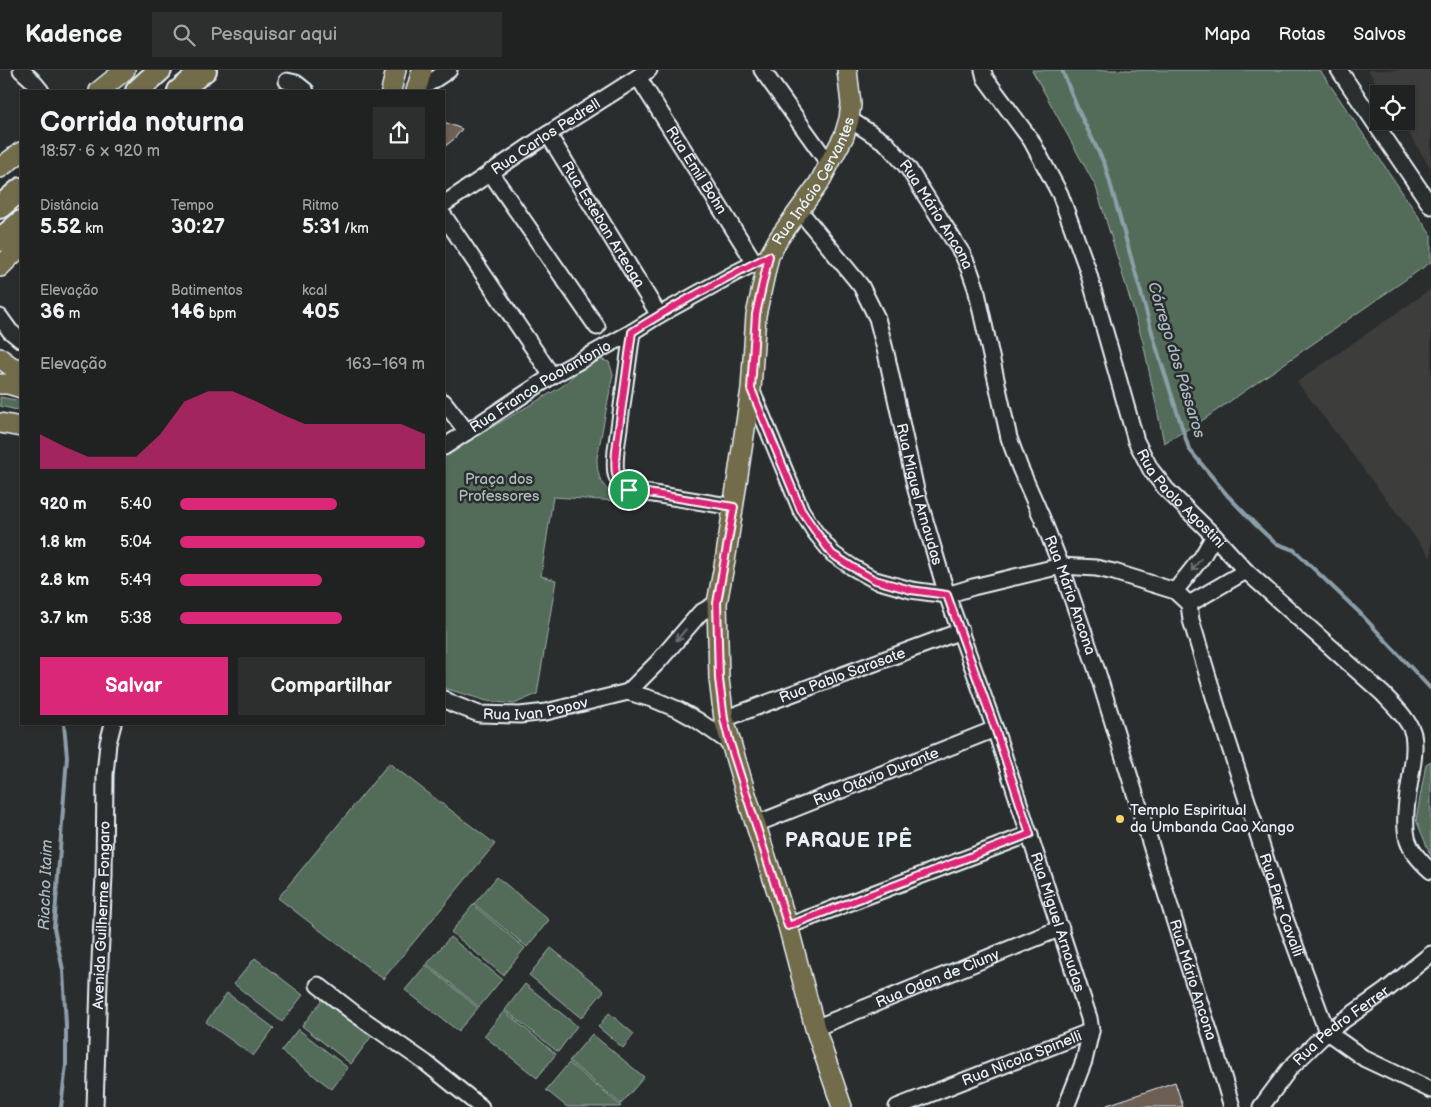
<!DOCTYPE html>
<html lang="pt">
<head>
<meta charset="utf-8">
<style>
  body { margin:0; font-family:"Balsamiq Sans",sans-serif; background:#2d2f2f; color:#f1f3f6; height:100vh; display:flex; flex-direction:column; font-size:19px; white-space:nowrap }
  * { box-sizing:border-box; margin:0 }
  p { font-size:16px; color:#a2a4a5 }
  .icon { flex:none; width:28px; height:28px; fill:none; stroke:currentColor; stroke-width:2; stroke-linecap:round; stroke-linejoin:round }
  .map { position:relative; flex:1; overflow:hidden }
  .panel { position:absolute; left:20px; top:20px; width:425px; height:635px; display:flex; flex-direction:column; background:#202222; border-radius:0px; box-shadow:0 1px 4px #0004,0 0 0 1px #3d3f40 }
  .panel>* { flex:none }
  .buttons { position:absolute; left:1370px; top:15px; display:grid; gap:10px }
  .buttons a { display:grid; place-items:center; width:45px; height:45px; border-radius:0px; background:#202222; box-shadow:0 1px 4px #0004,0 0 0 1px #3d3f40; font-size:25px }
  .pin { position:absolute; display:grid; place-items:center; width:42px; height:42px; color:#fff; margin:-21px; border:2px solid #fff; border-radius:50%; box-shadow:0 1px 5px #0007 }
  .round { display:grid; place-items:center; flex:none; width:52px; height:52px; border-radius:0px; background:#2d2f2f }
  .overview { display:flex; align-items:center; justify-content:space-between; height:85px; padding:0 20px }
  h1 { font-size:28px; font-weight:700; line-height:38px }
  .stats { display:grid; grid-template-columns:repeat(3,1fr); gap:8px; height:85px; padding:5px 20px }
  .stats div { display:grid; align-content:center }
  .stats b { font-size:21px; font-weight:700 }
  .stats small { font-size:14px; font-weight:400 }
  .stats p { font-size:14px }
  .chart { height:140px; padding:10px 20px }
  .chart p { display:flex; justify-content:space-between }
  .chart svg { width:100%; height:90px; margin-top:5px; fill:#db2777; opacity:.7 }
  .primary-button { display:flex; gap:10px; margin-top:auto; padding:10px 20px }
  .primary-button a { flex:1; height:58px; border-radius:0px; background:#db2777; color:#fff; font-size:20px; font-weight:700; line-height:58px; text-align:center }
  .primary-button a+a { background:#2d2f2f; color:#f1f3f6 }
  ul { padding:0 20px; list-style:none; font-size:16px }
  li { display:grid; grid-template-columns:80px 60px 1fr; align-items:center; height:38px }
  li i { height:12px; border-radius:6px; background:#db2777 }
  header { display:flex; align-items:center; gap:30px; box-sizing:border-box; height:70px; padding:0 25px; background:#202222; border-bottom:1px solid #3d3f40 }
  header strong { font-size:24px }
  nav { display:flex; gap:28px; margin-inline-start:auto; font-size:18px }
  .search { width:350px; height:45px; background:#2d2f2f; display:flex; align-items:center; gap:12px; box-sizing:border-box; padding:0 18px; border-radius:0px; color:#a2a4a5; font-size:19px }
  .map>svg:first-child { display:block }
</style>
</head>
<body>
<header>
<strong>Kadence</strong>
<div class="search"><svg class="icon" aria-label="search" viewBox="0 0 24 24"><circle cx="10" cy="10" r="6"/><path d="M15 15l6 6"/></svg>Pesquisar aqui</div>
<nav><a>Mapa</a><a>Rotas</a><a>Salvos</a></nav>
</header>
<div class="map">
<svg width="1431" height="1037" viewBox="0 0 1431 1037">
  <rect width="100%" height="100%" fill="#2a2d2e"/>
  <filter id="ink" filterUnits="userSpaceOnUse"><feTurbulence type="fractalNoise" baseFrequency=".02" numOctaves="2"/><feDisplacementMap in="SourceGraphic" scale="10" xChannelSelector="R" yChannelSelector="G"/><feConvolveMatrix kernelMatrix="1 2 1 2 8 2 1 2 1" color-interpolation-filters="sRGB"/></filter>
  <g filter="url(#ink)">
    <g fill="#3e3c3a">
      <path d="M1368 0H1431V99L1401 51H1406V24H1383Z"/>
      <path d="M1431 219V488L1297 312Z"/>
    </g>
    <g fill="#526c5a" stroke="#9daea9">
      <path d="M1032 0H1320L1431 165V192L1200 352 1164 373 1143 272 1096 117Z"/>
      <path d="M599 289 609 292 613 304 597 388C597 411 603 415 618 431L553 427 541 506 556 510 537 624 514 634 487 631 444 618V385L561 317 576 303 587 290Z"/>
      <path d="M0 327 21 331V341L0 336Z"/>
      <path d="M1431 691V786L1416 750 1426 694Z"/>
      <path d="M389 693 495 774 383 909 278 828Z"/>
      <path d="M497 807 549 850 527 877 474 834Z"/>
      <path d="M473 835 525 878 503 905 451 862Z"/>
      <path d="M450 867 502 909 479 937 427 894Z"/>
      <path d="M551 878 604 921 581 948 529 905Z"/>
      <path d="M255 888 303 925 282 952 234 914Z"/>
      <path d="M426 895 478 938 458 961 405 920Z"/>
      <path d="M525 914 577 956 558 982 505 940Z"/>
      <path d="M227 923 274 958 253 986 206 952Z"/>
      <path d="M322 930 371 967 351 994 302 956Z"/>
      <path d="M504 941 556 984 537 1008 484 966Z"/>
      <path d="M609 943 634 964 623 978 598 957Z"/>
      <path d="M298 959 348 998 332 1019 281 981Z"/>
      <path d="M592 964 644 1007 621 1034 569 991Z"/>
      <path d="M569 993 621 1036 620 1037H567L546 1020Z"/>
    </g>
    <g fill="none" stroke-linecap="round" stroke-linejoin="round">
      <g stroke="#8c9ea8" stroke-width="4">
        <path d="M1062 0 1079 42 1105 95 1156 276 1189 379 1228 426 1256 455 1275 473 1294 480 1360 543 1431 619"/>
        <path d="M61 1037 66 995V955L63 900 54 858 67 687 64 654"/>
      </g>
    </g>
    <g fill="#6e5e55" stroke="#e8f1f8">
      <path d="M444 52 462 59 454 69 444 77Z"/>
      <path d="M1175 1012 1183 1037H1107V1035Z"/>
    </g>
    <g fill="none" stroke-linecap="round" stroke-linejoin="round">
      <defs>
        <g id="minor">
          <path d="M21 0 32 10 41 21"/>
          <path d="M762 0 829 94"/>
          <path id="s1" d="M983 0 985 8 1031 70 1060 124 1087 198 1136 371 1151 400 1166 419 1214 466 1246 501 1383 624C1393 635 1409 649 1413 664 1415 675 1414 687 1412 698 1409 719 1402 750 1408 771 1412 783 1422 793 1431 801"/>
          <path d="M1339 0 1431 136"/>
          <path id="s2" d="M638 7 755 193"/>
          <path d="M287 11 296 13 306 21"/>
          <path d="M417 21 449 0"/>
          <path id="s3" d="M849 49 886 73 908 98 963 185 970 201 976 218 1009 368 1020 398 1042 448 1061 496 1097 601 1199 930 1210 963 1232 1037"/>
          <path id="s4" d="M548 64 659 245"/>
          <path d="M490 102 597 257"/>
          <path id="s5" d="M444 134 548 64 649 0"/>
          <path id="s6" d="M799 140 861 216 877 248 886 283 916 420 947 525 995 659 1089 948 1091 961 1084 991 1066 1037"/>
          <path d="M444 146 552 306"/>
          <path d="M0 247 10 261 21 270"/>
          <path d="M632 262 616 380C615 397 612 410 629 420L734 437"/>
          <path d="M751 319 801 440 815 462 833 484 852 497 875 510 911 520 947 525 973 517 1061 496 1096 498 1114 502 1175 521 1189 534"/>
          <path d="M444 332 467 362"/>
          <path id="s7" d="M444 377 552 306 632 262 659 245 735 203 769 186"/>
          <path d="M1175 521 1202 487 1214 466"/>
          <path id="s8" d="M1189 534 1191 550 1218 640 1283 843 1327 962 1365 989 1431 1020"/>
          <path d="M1189 534 1246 501"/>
          <path d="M628 622 658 592 700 543 717 533"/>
          <path id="s9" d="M444 629 453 634 479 644 520 645 546 642 628 622 655 630 679 640 697 650 730 673"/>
          <path id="s10" d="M724 649 961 561"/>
          <path id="s11" d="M756 754 995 659"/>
          <path d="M788 856 1030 764"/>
          <path d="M318 915 354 943 426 993 481 1037"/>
          <path id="s12" d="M815 958 1061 858"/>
          <path id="s13" d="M95 1037 99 912 104 805 105 705 108 673 113 654"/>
          <path id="s14" d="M897 1037 1091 961"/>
          <path id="s15" d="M1261 1037 1290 998 1327 962 1385 921 1431 884"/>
        </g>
        <g id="major">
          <path d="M99 21 125 0"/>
          <path d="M391 21 396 0"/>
          <path d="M416 21 422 0"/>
          <path d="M0 98 21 82"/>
          <path d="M0 197 21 176"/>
          <path d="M0 288 12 297 21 299"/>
          <path d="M0 314H8L21 318"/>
          <path d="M0 353 21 357"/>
          <path id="s16" d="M842 1037 815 958 788 856 745 721 724 649 719 609 717 533 726 485 751 319 756 245 769 186 779 168 819 113 844 66 849 49 851 34 847 0"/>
        </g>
        <g id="highway">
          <path d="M137 21 160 0"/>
          <path d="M179 21 205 0"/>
          <path d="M0 137 21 119"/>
          <path d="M0 170 21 152"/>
        </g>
      </defs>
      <use href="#minor" stroke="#e8f1f8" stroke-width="19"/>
      <use href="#major" stroke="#e8f1f8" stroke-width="22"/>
      <use href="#highway" stroke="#e8f1f8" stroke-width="26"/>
      <use href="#minor" stroke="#2a2d2e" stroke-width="15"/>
      <use href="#major" stroke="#726c4b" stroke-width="19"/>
      <use href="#highway" stroke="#726c4b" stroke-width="22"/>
    </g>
    <defs><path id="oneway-shaft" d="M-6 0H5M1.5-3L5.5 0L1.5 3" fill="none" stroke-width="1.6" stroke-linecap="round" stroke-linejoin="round" transform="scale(1.25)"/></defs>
    <g stroke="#6c7275">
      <use href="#oneway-shaft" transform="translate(1196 495) rotate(128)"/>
      <use href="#oneway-shaft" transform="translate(681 565) rotate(130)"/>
    </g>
  </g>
  <g fill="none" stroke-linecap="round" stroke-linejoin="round" filter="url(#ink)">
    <defs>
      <path id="route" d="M769 186 756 244 751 319 801 440 816 462 832 484 852 497 875 510 911 520 947 525 995 658 1030 764 788 856 730 673 724 649 719 609 717 533 734 437 629 420C612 410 615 397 616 380L632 262C676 234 722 210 769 186Z"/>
    </defs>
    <use href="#route" stroke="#fff" stroke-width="10"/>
    <use href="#route" stroke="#db2777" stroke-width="6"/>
  </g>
  <circle fill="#ffd166" stroke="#2a2d2e" stroke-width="2" cx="1120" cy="749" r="5"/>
  <g text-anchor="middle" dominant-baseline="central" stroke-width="5" stroke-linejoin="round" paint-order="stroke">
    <g font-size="15" fill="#e8f1f8" stroke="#2a2d2e">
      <text stroke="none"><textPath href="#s5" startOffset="122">Rua Carlos Pedrell</textPath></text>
      <text stroke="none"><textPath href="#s2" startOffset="110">Rua Emil Bohn</textPath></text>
      <text stroke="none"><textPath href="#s16" startOffset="961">Rua Inácio Cervantes</textPath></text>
      <text stroke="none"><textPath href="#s3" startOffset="132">Rua Mário Ancona</textPath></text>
      <text stroke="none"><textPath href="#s4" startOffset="106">Rua Esteban Arteaga</textPath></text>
      <text stroke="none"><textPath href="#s7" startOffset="114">Rua Franco Paolantonio</textPath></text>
      <text stroke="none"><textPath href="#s6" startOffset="315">Rua Miguel Arnaudas</textPath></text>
      <text stroke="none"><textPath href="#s1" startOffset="479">Rua Paolo Agostini</textPath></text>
      <text stroke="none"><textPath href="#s3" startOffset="538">Rua Mário Ancona</textPath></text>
      <text stroke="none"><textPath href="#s10" startOffset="126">Rua Pablo Sarasate</textPath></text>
      <text stroke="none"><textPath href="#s9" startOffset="95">Rua Ivan Popov</textPath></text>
      <text stroke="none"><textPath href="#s11" startOffset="129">Rua Otávio Durante</textPath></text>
      <text stroke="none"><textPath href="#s8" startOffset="315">Rua Pier Cavalli</textPath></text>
      <text stroke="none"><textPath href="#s13" startOffset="192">Avenida Guilherme Fongaro</textPath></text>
      <text stroke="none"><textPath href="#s6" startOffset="765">Rua Miguel Arnaudas</textPath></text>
      <text stroke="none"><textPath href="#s12" startOffset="132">Rua Odon de Cluny</textPath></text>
      <text stroke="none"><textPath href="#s3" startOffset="942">Rua Mário Ancona</textPath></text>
      <text stroke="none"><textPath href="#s15" startOffset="115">Rua Pedro Ferrer</textPath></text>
      <text stroke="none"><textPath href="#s14" startOffset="134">Rua Nicola Spinelli</textPath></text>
    </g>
    <g font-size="15" fill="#acbcb9" stroke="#2a2d2e">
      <text x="499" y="409">Praça dos<tspan x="499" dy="17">Professores</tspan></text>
    </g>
    <g font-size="15" fill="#e8f1f8" stroke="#2a2d2e" text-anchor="start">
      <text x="1130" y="740">Templo Espiritual<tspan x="1130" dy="17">da Umbanda Cao Xango</tspan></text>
    </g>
    <g font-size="16" font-style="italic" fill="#aab9c2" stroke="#2a2d2e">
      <text transform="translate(1176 290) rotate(73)">Córrego dos Pássaros</text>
      <text transform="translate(46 815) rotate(-88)">Riacho Itaim</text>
    </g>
    <g font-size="20" font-weight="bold" letter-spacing="1" fill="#e8f1f8" stroke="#2a2d2e">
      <text x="849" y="771">PARQUE IPÊ</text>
    </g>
  </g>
</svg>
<div class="buttons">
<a><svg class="icon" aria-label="locate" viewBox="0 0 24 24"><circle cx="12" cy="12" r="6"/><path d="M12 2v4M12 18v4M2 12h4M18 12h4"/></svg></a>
</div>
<div class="pin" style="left:629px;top:420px;background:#1e9e55"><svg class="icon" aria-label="arrive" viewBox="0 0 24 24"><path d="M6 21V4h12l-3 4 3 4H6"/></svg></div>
<section class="panel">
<div class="overview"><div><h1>Corrida noturna</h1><p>18:57 · 6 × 920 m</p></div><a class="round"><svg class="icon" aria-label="share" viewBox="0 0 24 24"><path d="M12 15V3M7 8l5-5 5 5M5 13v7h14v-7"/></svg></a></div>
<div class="stats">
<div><p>Distância</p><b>5.52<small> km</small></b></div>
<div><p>Tempo</p><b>30:27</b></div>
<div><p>Ritmo</p><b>5:31<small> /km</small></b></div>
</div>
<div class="stats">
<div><p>Elevação</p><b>36<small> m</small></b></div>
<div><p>Batimentos</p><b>146<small> bpm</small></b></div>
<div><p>kcal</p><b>405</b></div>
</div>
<div class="chart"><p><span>Elevação</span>163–169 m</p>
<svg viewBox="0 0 160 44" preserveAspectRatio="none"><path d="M0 44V27L10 33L20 38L30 38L40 38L50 27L60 11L70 6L80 6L90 11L100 17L110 22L120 22L130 22L140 22L150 22L160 27V44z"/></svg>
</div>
<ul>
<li><b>920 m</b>5:40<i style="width:64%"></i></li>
<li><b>1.8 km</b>5:04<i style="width:100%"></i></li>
<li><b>2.8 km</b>5:49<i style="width:58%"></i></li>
<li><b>3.7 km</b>5:38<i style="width:66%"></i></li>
</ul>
<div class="primary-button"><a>Salvar</a><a>Compartilhar</a></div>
</section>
</div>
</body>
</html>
